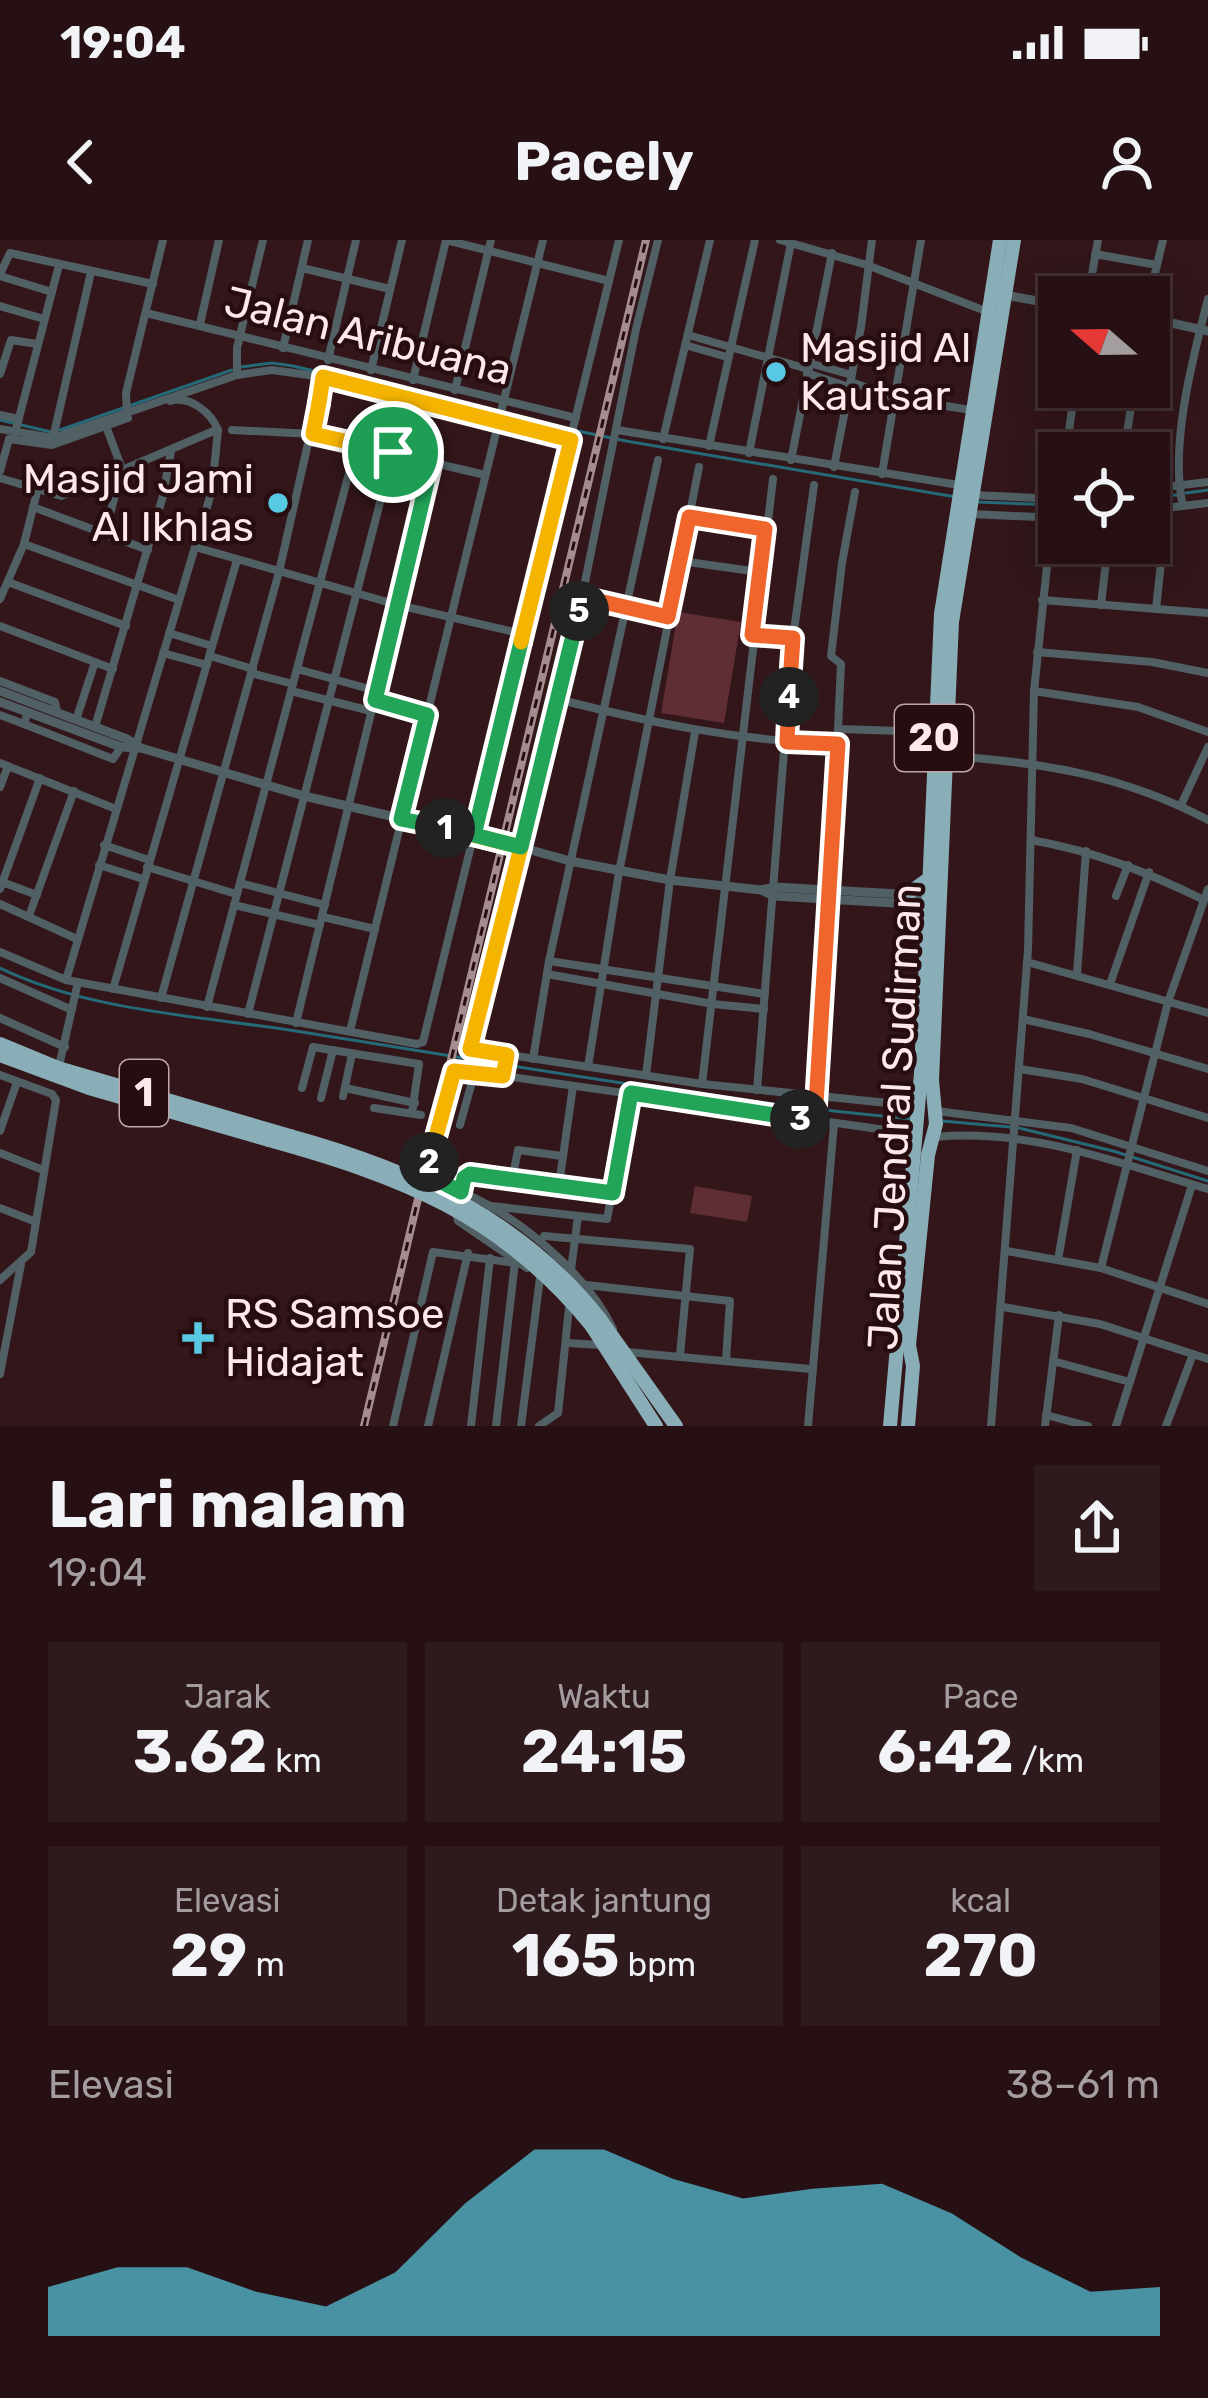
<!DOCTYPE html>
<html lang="id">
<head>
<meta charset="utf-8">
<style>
  body { margin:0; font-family:Rubik,sans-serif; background:#2e191c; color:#f1f3f6; height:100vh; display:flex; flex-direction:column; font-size:45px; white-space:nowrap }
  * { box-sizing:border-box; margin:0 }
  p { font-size:39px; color:#a49da0 }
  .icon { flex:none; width:66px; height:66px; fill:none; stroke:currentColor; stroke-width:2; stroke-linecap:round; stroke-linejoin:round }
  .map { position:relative; height:1186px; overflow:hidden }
  .panel { display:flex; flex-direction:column; background:#261013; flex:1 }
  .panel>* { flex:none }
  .needle { width:78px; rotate:290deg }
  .fabs { position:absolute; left:1038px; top:36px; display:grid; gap:24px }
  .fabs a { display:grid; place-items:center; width:132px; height:132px; border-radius:0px; background:#261013; box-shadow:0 6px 30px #0003,0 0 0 3px #423033; font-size:60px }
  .pin { position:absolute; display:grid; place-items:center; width:102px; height:102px; color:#fff; margin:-51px; border:6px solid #fff; border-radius:50%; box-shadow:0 3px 12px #0007 }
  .km { position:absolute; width:60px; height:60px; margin:-30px; border-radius:50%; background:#222; color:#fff; font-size:33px; line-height:60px; text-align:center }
  .round { display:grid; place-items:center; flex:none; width:126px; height:126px; border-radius:0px; background:#2e191c }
  .head { display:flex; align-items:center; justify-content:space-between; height:204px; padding:0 48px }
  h1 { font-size:66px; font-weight:700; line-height:90px }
  .metrics { display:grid; grid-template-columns:repeat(3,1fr); gap:18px; height:204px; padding:12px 48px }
  .metrics div { display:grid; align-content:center; border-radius:0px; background:#2e191c; text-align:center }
  .metrics b { font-size:60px; font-weight:700 }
  .metrics small { font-size:33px; font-weight:400 }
  .metrics p { font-size:33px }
  .chart { height:336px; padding:24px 48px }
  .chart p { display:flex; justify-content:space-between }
  .chart svg { width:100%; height:216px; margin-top:12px; fill:#57c9e2; opacity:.7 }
  .status { display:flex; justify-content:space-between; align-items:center; height:84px; padding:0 60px; background:#261013; direction:ltr }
  .status svg { height:33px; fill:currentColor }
  header { display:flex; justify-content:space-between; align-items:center; height:156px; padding:0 48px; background:#261013; font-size:54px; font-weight:700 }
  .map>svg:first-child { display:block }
</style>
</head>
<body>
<div class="status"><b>19:04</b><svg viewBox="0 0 49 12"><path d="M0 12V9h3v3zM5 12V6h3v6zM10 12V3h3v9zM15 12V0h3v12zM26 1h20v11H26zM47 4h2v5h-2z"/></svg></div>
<header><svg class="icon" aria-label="back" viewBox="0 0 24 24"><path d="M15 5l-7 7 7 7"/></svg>Pacely<svg class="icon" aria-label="person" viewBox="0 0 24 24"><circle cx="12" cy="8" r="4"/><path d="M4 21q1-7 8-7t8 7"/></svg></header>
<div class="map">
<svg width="1208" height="1186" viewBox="0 0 1208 1186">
  <rect width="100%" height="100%" fill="#321619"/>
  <g fill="#5f2d34">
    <path d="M678 372 741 382 724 483 661 473Z"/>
    <path d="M695 946 752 956 747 982 690 973Z"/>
  </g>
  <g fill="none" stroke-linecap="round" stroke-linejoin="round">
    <g stroke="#256a79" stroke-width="3">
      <path d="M241 127 272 123 293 126 496 174"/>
      <path d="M505 176 626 201 956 257"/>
      <path d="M0 180 51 192"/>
      <path d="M60 190 232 130"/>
      <path d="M1186 253 1208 250"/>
      <path d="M1149 256 1177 255"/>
      <path d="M977 262 1059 265"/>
      <path d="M0 728C91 772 203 776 302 792 505 824 709 861 914 879"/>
      <path d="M942 881 1010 887"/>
      <path d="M1019 888 1113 911 1208 941"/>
    </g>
    <g stroke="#506064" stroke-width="8">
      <path d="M658 0 636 89 582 357 470 809 702 844 917 866"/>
      <path d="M780 0 867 25 988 72"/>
      <path d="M1095 14 1157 25"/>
      <path d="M302 28 390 49"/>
      <path d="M0 34 10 13 153 44"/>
      <path d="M0 36 52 52"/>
      <path d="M1088 57 1098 0"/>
      <path d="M1149 58 1163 0"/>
      <path d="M0 66 44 79"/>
      <path d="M146 73 576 178"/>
      <path d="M200 84 219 0"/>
      <path d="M688 95 808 129"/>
      <path d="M685 105 727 117"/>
      <path d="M283 108 308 0"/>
      <path d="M328 120 356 0"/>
      <path d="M809 123 852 135"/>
      <path d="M371 130 402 0"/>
      <path d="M807 133 849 147"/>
      <path d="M0 134 11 100 37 104"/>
      <path d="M237 135V108L263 0"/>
      <path d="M413 140 446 0 609 41"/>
      <path d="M851 142 896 158 971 170"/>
      <path d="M455 150 491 0"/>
      <path d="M170 161C189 155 211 172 218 190"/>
      <path d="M127 173 126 153 163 0"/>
      <path d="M0 175 19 179"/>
      <path d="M0 189 53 198 237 135 272 130 323 137 571 200"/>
      <path d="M232 190 313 194 485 235"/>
      <path d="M617 190 959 245"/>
      <path d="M15 193 59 25"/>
      <path d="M53 198 91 32"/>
      <path d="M9 199 52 205 128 178"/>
      <path d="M663 199 710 0"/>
      <path d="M709 206 755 0"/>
      <path d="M749 213 791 3"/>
      <path d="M1066 213 1075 147"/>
      <path d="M1124 213 1134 147"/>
      <path d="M791 220 832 13"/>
      <path d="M834 227 861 87 872 0"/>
      <path d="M0 231 9 199"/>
      <path d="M882 234 921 0"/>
      <path d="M0 238 61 256 216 190"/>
      <path d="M1149 249 1208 242"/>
      <path d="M972 255 1059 259"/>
      <path d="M1183 266C1169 207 1193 117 1208 59"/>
      <path d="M33 267 148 310"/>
      <path d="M1149 270 1208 263"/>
      <path d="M971 274 1059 278"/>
      <path d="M689 276 765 288"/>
      <path d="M105 293 122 229 106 186"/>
      <path d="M24 304 179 360"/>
      <path d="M195 307 398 365 523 394"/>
      <path d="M681 321 759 332"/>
      <path d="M8 342 126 386"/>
      <path d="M582 357 668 377"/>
      <path d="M0 359 24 304 38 248"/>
      <path d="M1042 360 1208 373"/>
      <path d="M1101 365 1108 303"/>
      <path d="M1156 369 1162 314V269"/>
      <path d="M0 386 113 429"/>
      <path d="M169 393 212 406"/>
      <path d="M752 395 792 398"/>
      <path d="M1037 412 1152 422 1208 433"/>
      <path d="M163 413 207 425"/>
      <path d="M210 416 253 429"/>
      <path d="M297 429 377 451"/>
      <path d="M251 433 293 444"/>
      <path d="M0 441 55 462 57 472"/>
      <path d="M291 451 371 471"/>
      <path d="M1034 451 1138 467 1208 492"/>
      <path d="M557 459C652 483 739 501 838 504V489L934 492"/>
      <path d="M375 460 427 474"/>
      <path d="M28 472 24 484 113 519 121 507"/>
      <path d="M0 475 24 484"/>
      <path d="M76 480 95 422"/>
      <path d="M95 487 163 256 171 211"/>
      <path d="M838 489 841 424 831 416 842 323 855 252"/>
      <path d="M947 516C1041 522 1123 535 1208 580"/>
      <path d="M0 523 116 569"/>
      <path d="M0 547 8 526"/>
      <path d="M1181 565 1208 507"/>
      <path d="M1031 600C1094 611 1147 632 1204 660"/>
      <path d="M104 605 149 620"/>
      <path d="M99 625 143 639"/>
      <path d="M147 627 236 654"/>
      <path d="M2 642 37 655"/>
      <path d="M240 643 325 665"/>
      <path d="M0 649 40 538"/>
      <path d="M1116 656 1128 625"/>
      <path d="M0 664 77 699"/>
      <path d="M234 665 320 685"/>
      <path d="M29 676 74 551"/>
      <path d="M323 677 375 689"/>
      <path d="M0 712 66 740 417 804 423 802 619 0"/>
      <path d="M549 721 765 754"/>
      <path d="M1027 722 1208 773"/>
      <path d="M547 734 713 764 764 769"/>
      <path d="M1077 734 1086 611"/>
      <path d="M0 738 72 770"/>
      <path d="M66 740 212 250 218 190"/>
      <path d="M1110 744 1149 632"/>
      <path d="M113 749 237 320"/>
      <path d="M161 758 279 332 323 137"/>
      <path d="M207 767 357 203"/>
      <path d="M248 774 393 212"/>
      <path d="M0 778 65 807"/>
      <path d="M1023 779 1089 794 1208 829"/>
      <path d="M296 783 432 221"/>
      <path d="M350 791 543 0"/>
      <path d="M533 819 549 721 658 220"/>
      <path d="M59 826 78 742"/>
      <path d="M588 827 619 632 699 227"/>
      <path d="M1020 829 1082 839 1208 878"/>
      <path d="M0 835 52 854 56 860 31 1012 0 1040"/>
      <path d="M646 835 670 640 695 492"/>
      <path d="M702 844 773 239"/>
      <path d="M302 848 313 807 419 824 412 873"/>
      <path d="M345 848 415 863"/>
      <path d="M757 850 793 398 814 245"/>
      <path d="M343 856 352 814"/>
      <path d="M321 858 333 810"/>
      <path d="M374 868 421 875"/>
      <path d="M936 871 1071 888 1208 931"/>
      <path d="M815 881 838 504"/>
      <path d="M460 885 475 831"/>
      <path d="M0 891 17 842"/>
      <path d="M935 897C1031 888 1118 923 1208 949"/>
      <path d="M0 913 43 930"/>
      <path d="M512 940 518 910 562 916"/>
      <path d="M559 945 573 846"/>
      <path d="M461 952 464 937 470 934 613 953"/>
      <path d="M491 966 607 979 631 853"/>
      <path d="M0 968 36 982"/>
      <path d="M456 972 458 981 527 1028"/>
      <path d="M544 996 690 1009 680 1115"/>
      <path d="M1007 1011 1101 1028 1208 1064"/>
      <path d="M1058 1020 1077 910"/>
      <path d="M1101 1028 1168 762 1208 649"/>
      <path d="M571 1030 578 976"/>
      <path d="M586 1045 730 1061 726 1120"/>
      <path d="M1003 1067 1100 1084 1208 1119"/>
      <path d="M613 1089C591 1041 534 991 488 965 469 954 448 946 429 935L448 842 455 829 914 894"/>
      <path d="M567 1103 601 1105"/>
      <path d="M627 1112 810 1129"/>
      <path d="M1053 1121 1130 1142"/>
      <path d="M0 1134 21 1024"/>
      <path d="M1046 1175 1088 1186"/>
      <path d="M393 1186 433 1012 516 1023"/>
      <path d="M428 1186 468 1013"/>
      <path d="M471 1186 490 1018"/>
      <path d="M496 1186 515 1022"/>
      <path d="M521 1186 540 1038"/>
      <path d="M539 1186 558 1173 569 1068"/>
      <path d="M808 1186 834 884"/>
      <path d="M991 1186 1028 710 1034 451 1052 278"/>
      <path d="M1045 1186 1059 1075"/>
      <path d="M1116 1186 1192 945"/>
      <path d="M1166 1186 1193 1114"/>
    </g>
    <g stroke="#506064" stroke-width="9">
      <path d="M1005 55 1059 65"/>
      <path d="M1149 78 1208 91"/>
      <path d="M0 451 127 499 141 508"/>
      <path d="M0 462 121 507 141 508 304 556 495 600 570 621 670 640 761 650 775 647 934 656"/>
      <path d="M761 650 774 656 911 664"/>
    </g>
    <g stroke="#89aeb8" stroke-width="14">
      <path d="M906 655 930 638"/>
      <path d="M906 664 929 676"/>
      <path d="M0 804 58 828 290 896"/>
      <path d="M0 815 89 848 269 900"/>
      <path d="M600 1079 676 1186"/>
      <path d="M591 1085 656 1186"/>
      <path d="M890 1186 921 833 941 374 1000 0"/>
      <path d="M908 1186 913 1126 909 1105 928 915 936 884 932 840 952 382 1014 0"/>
    </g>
    <defs>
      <path id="rail" d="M364 1186 646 0"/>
    </defs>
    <use href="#rail" stroke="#a58d8f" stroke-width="8"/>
    <use href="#rail" stroke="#270c10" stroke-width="3" stroke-dasharray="9" stroke-linecap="butt"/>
    <g stroke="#89aeb8" stroke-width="14">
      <path d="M290 896C410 929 521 978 600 1079"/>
      <path d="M269 900C402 937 501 975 591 1085"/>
    </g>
  </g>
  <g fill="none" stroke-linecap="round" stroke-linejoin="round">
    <defs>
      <path id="split-1" d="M393 212 432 221 375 460 427 475 401 579 445 588"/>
      <path id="split-2" d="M429 922 454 831 503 836 507 815 470 809 521 607 445 588"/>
      <path id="split-3" d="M429 922 430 936 461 952 464 938 470 934 613 953 631 853 800 879"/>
      <path id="split-4" d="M789 457 787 502 838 504 815 881 800 879"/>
      <path id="split-5" d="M579 371 582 357 668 377 689 277 765 289 752 395 793 398 789 457"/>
      <path id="split-6" d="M521 402 474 595 521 607 579 371"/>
      <path id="split-7" d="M319 163 323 137 571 200 521 402"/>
      <path id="split-8" d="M319 163 313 194 393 212"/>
    </defs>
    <use href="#split-1" stroke="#fff" stroke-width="24"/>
    <use href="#split-2" stroke="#fff" stroke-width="24"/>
    <use href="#split-3" stroke="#fff" stroke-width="24"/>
    <use href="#split-4" stroke="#fff" stroke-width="24"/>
    <use href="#split-5" stroke="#fff" stroke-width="24"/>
    <use href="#split-6" stroke="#fff" stroke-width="24"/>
    <use href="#split-7" stroke="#fff" stroke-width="24"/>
    <use href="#split-8" stroke="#fff" stroke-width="24"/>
    <use href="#split-1" stroke="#22a559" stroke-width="15"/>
    <use href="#split-2" stroke="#f5b400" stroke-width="15"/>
    <use href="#split-3" stroke="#22a559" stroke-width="15"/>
    <use href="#split-4" stroke="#f0652b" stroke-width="15"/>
    <use href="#split-5" stroke="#f0652b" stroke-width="15"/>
    <use href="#split-6" stroke="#22a559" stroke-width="15"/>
    <use href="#split-7" stroke="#f5b400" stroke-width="15"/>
    <use href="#split-8" stroke="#f5b400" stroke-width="15"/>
  </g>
  <g fill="#57c9e2" stroke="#270c10" stroke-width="4.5">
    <circle cx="776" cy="132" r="12"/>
    <circle cx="278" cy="263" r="12"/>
    <path d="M192 1080h12v12h12v12h-12v12h-12v-12h-12v-12h12z"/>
  </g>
  <g text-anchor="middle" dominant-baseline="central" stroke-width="9" stroke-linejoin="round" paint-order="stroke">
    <g fill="#270c10" stroke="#bea7a9" stroke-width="3">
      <rect x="895" y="465" width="78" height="66" rx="9"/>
      <rect x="120" y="820" width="48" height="66" rx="9"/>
    </g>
    <g font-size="39" font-weight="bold" fill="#fee9ea">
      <text x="934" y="498">20</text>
      <text x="144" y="853">1</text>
    </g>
    <g font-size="42" fill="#fee9ea" stroke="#270c10">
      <text transform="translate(368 96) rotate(14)">Jalan Aribuana</text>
      <text transform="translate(895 877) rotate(-87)">Jalan Jendral Sudirman</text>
    </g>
    <g font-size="42" fill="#fee9ea" stroke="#270c10" text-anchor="start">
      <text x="800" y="108">Masjid Al<tspan x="800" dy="48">Kautsar</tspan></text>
      <text x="254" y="239" text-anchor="end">Masjid Jami<tspan x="254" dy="48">Al Ikhlas</tspan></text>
      <text x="225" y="1074">RS Samsoe<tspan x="225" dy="48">Hidajat</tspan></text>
    </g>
  </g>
</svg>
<div class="fabs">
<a><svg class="needle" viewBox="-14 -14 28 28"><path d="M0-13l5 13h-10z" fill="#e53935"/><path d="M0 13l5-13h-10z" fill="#a49da0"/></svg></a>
<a><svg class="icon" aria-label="locate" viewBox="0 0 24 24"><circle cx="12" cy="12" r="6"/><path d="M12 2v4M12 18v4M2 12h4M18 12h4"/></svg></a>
</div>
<div class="pin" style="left:393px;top:212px;background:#1e9e55"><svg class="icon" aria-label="arrive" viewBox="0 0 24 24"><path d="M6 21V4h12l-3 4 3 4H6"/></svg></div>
<b class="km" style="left:445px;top:588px">1</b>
<b class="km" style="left:429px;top:922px">2</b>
<b class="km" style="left:800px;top:879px">3</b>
<b class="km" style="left:789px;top:457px">4</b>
<b class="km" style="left:579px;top:371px">5</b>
</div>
<section class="panel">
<div class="head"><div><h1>Lari malam</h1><p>19:04</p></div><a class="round"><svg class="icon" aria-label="share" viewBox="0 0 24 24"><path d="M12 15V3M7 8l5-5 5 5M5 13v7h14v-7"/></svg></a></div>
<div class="metrics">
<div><p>Jarak</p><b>3.62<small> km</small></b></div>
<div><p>Waktu</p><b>24:15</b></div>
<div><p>Pace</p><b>6:42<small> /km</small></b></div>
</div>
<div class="metrics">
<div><p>Elevasi</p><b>29<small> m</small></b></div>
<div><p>Detak jantung</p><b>165<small> bpm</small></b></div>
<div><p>kcal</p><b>270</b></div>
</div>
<div class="chart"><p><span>Elevasi</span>38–61 m</p>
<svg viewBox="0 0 160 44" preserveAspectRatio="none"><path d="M0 44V34L10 30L20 30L30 35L40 38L50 31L60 17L70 6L80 6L90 12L100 16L110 14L120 13L130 19L140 28L150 35L160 34V44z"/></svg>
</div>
</section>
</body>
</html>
